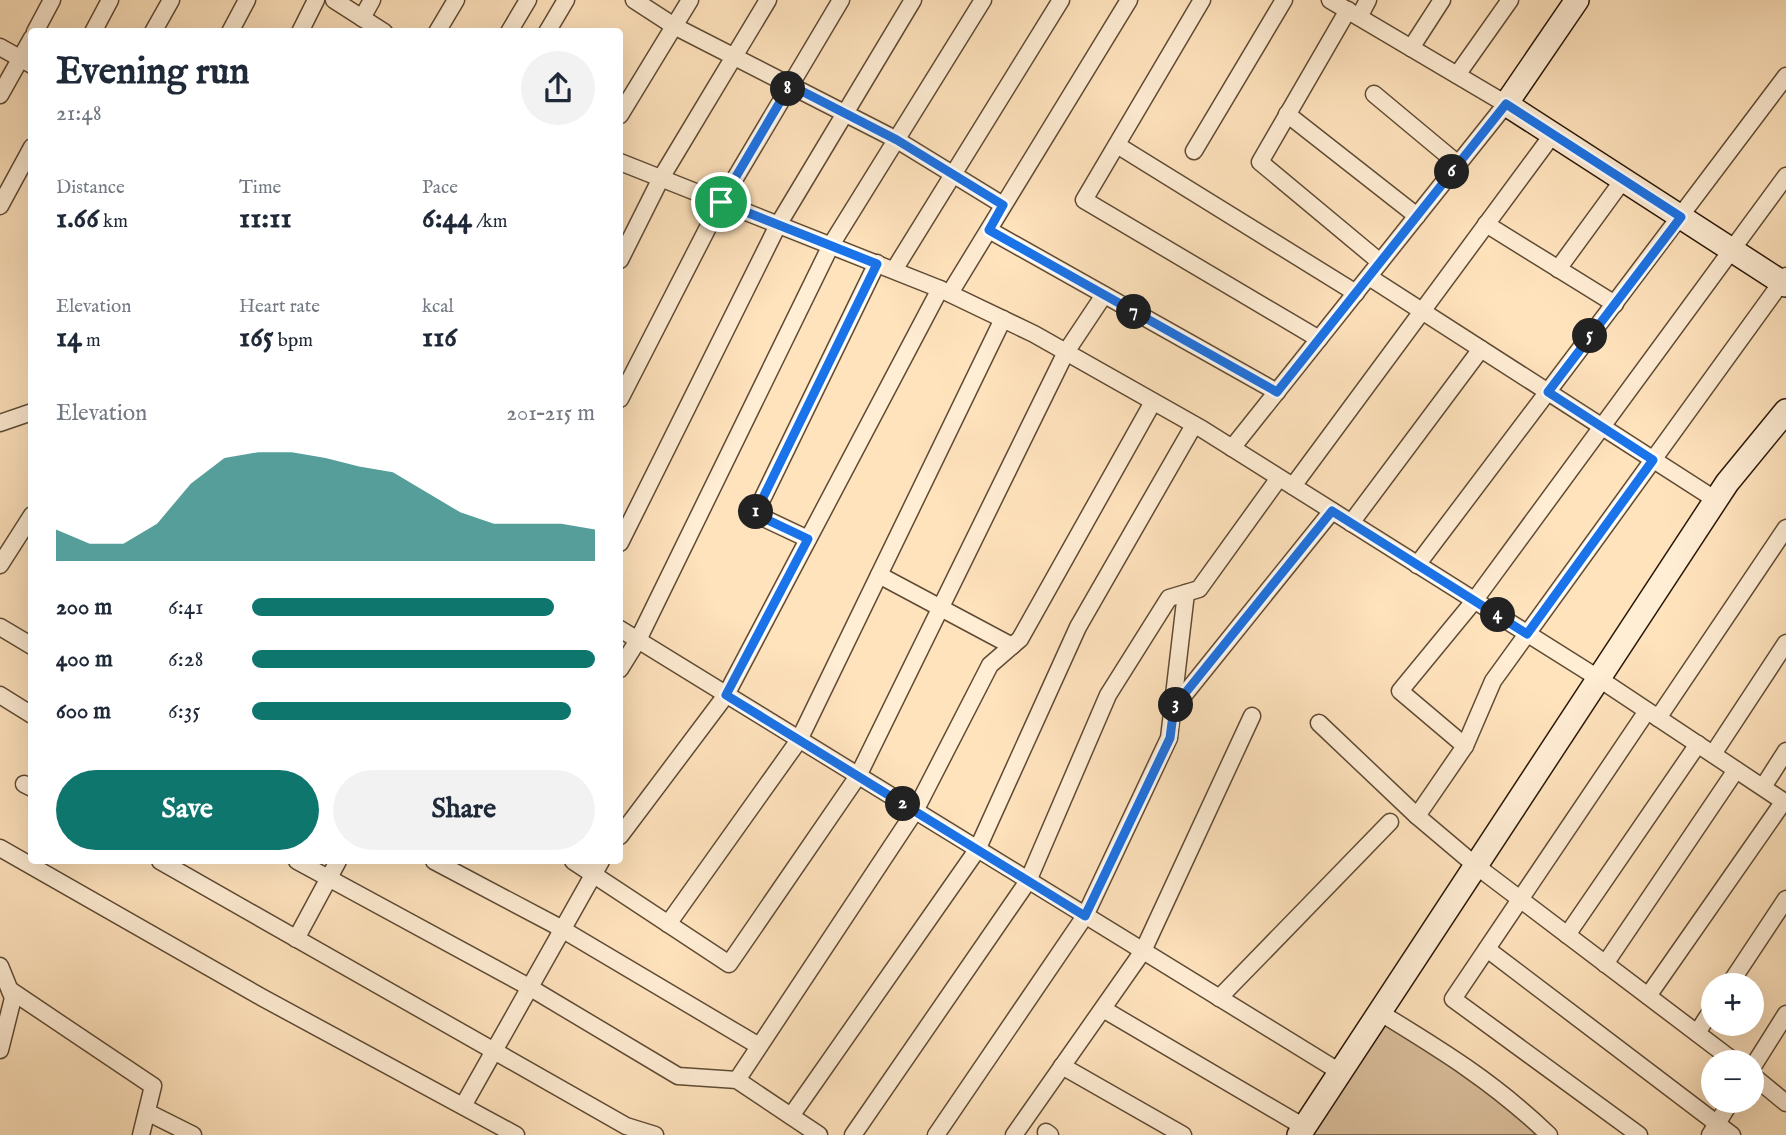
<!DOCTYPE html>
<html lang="en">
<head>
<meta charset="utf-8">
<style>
  body { margin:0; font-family:"IM FELL English",serif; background:#f2f2f3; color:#1f2937; height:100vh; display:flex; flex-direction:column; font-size:26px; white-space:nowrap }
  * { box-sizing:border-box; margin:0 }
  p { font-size:23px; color:#747a83 }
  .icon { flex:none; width:38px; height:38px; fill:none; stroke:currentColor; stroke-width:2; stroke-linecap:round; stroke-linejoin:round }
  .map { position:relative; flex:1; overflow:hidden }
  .panel { position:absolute; left:28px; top:28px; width:595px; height:836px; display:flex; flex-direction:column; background:#fff; border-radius:7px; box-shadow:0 7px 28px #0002 }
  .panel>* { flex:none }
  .controls { position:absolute; left:1701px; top:973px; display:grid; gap:14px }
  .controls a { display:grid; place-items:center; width:63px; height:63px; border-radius:50%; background:#fff; box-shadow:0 7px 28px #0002; font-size:35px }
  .pin { position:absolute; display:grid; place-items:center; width:60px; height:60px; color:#fff; margin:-30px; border:4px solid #fff; border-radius:50%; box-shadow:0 2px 7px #0007 }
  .km { position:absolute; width:35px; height:35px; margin:-18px; border-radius:50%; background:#222; color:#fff; font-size:19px; line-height:35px; text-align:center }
  .round { display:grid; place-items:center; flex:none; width:74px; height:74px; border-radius:37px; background:#f2f2f3 }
  .summary { display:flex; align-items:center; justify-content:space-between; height:119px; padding:0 28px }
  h1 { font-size:38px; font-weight:700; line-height:52px }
  .metrics { display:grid; grid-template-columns:repeat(3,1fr); gap:10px; height:119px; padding:7px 28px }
  .metrics div { display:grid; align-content:center }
  .metrics b { font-size:30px; font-weight:700 }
  .metrics small { font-size:19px; font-weight:400 }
  .metrics p { font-size:19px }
  .chart { height:196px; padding:14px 28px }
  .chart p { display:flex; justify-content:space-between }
  .chart svg { width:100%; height:126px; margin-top:7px; fill:#0f766e; opacity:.7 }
  .button { display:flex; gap:14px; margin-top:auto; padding:14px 28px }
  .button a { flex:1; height:80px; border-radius:42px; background:#0f766e; color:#fff; font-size:28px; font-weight:700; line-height:80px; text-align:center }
  .button a+a { background:#f2f2f3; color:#1f2937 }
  ul { padding:0 28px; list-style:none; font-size:23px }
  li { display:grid; grid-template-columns:112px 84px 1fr; align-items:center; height:52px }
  li i { height:18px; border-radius:9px; background:#0f766e }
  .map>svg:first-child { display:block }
</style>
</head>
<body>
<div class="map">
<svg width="1786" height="1135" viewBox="0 0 1786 1135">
  <rect width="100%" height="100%" fill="#ffe3bd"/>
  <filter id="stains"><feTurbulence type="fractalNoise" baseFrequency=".00286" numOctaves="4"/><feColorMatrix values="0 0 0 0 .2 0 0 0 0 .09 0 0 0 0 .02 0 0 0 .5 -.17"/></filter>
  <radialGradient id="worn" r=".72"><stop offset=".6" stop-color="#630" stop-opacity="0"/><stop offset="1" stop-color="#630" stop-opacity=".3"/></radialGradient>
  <path fill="#dbc09e" stroke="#826c52" stroke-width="2" d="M1377 1015 1508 1103 1537 1135H1300Z"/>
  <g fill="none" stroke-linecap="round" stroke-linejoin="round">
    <defs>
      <g id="street">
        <path d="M334 0 384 32"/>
        <path d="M634 0 674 26 897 140 1003 205"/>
        <path d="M1202 0 1084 200 1319 339"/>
        <path d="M1348 10 1260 162 1380 262"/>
        <path d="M1359 17 1368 0"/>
        <path d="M362 18 372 0"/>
        <path d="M35 32 52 0"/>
        <path d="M93 32 110 0"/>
        <path d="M153 32 171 0"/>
        <path d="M230 32 247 0"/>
        <path d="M300 32 316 0"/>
        <path d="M437 32 456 0"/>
        <path d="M509 32 528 0"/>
        <path d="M547 32 566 0"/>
        <path d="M0 47 32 65"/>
        <path d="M1411 48 1442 0"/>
        <path d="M1457 75 1510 0"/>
        <path d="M1374 94 1458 164"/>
        <path d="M0 95 32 38"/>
        <path d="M1287 114 1417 216"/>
        <path d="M620 115 690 0"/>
        <path d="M1117 145 1356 293"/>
        <path d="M1194 151 1284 0"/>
        <path d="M620 162 940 289 1034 334 1202 429 1598 678 1786 803"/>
        <path d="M0 206 32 147"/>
        <path d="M1486 224 1615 304"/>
        <path d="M989 230 1277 392"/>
        <path d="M620 260 661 178 768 0"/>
        <path d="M1558 269 1623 180"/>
        <path d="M894 270 1061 0"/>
        <path d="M1369 277 1716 500"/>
        <path d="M950 293 1129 0"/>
        <path d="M620 399 721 202 841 0"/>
        <path d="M0 423 32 412"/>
        <path d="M1232 448 1506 104 1330 0"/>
        <path d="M1293 486 1553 134"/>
        <path d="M1351 523 1481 349"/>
        <path d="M808 539 755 514 877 263"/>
        <path d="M620 543 778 225 913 0"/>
        <path d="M0 565 32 515"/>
        <path d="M1417 565 1786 76"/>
        <path d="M879 575 1012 646"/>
        <path d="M0 627 32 646"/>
        <path d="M620 629 1340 1072"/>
        <path d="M620 669 638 640 831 245 983 0"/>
        <path d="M0 695 32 715"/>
        <path d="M1176 705 1332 511"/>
        <path d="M1658 718 1786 528"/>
        <path d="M1319 723 1417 816"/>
        <path d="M1465 746 1400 691 1474 601 1786 176"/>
        <path d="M1713 754 1786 643"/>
        <path d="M24 784 32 788"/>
        <path d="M1763 787 1786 751"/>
        <path d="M620 836 726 695 940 289"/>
        <path d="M0 848 263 998 516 1135"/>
        <path d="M160 861 626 1126 655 1135"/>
        <path d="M297 861 529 987 678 1076 737 1080 819 1135"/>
        <path d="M434 861 555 925 759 1046"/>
        <path d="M573 861 729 964 858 776 1066 352 1104 295"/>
        <path d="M668 924 799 740 1003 319"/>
        <path d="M1567 935 1698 744"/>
        <path d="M296 939 338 861"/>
        <path d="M1487 949 1732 1135"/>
        <path d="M1605 964 1736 770"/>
        <path d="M0 966 13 998 0 1050"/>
        <path d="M1729 985 1786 899"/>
        <path d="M10 990 153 1086 141 1135"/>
        <path d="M1648 996 1784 801"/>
        <path d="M1219 998 1390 822"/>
        <path d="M1103 1009 1304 1127"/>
        <path d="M1379 1012C1443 1051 1495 1083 1549 1135"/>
        <path d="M1697 1033 1713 1008"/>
        <path d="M1735 1062 1475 865 1417 816 1465 746 1493 681 1786 276"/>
        <path d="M1062 1066 1183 1135"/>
        <path d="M1752 1068 1786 1014"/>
        <path d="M1752 1075 1786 1103"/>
        <path d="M737 1080 915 811 990 665 1020 639 1153 402"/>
        <path d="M463 1106 601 861"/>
        <path d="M147 1112 193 1135"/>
        <path d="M791 1116 977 850 1078 627 1194 425"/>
        <path d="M1046 1132 1050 1135"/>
        <path d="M853 1135 1028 881 1108 695 1169 598 1199 589 1279 478"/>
        <path d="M936 1135 1085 916 1169 738 1186 593"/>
        <path d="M1014 1135 1143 951 1252 716"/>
        <path d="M1639 1135 1453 999 1647 711"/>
        <path d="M1710 1135 1731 1101"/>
      </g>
      <g id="secondary">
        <path d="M1577 0 1506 104 1786 285"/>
        <path d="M1299 1135 1727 483 1786 411"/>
      </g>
    </defs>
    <use href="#street" stroke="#5f4b34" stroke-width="19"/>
    <use href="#secondary" stroke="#2a1807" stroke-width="26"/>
    <use href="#street" stroke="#ffedd4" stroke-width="16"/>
    <use href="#secondary" stroke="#ffedd4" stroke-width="23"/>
  </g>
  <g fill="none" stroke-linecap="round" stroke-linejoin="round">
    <defs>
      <path id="route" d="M790 85 897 140 1003 205 989 230 1277 392 1506 104 1681 217 1548 392 1653 460 1527 634 1332 511 1174 707 1170 738 1085 916 726 695 808 539 755 514 877 264 721 202Z"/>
    </defs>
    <use href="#route" stroke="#fff" stroke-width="14"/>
    <use href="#route" stroke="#1a73e8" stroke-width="9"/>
  </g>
  <rect width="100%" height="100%" filter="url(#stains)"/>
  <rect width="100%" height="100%" fill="url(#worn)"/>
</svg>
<div class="controls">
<a>+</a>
<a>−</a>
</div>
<div class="pin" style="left:721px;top:202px;background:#1e9e55"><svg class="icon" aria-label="arrive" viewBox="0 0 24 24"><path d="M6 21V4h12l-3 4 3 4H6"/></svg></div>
<b class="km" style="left:756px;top:512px">1</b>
<b class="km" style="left:903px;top:804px">2</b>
<b class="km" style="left:1176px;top:705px">3</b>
<b class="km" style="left:1498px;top:615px">4</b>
<b class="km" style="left:1590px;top:336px">5</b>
<b class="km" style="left:1452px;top:172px">6</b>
<b class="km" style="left:1134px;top:312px">7</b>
<b class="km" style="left:788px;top:89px">8</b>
<section class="panel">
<div class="summary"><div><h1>Evening run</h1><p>21:48</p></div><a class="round"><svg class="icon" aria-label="share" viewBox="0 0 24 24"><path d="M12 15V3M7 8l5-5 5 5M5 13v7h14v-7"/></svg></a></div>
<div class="metrics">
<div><p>Distance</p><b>1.66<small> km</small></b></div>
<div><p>Time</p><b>11:11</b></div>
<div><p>Pace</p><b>6:44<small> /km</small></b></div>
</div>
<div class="metrics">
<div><p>Elevation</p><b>14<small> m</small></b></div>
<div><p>Heart rate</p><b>165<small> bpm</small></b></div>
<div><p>kcal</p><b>116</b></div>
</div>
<div class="chart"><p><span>Elevation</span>201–215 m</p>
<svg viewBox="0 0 160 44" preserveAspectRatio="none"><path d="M0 44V33L10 38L20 38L30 31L40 17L50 8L60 6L70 6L80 8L90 11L100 13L110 20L120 27L130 31L140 31L150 31L160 33V44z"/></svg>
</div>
<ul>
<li><b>200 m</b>6:41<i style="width:88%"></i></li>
<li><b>400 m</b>6:28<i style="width:100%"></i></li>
<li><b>600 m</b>6:35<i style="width:93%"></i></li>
</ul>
<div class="button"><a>Save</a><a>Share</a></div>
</section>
</div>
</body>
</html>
